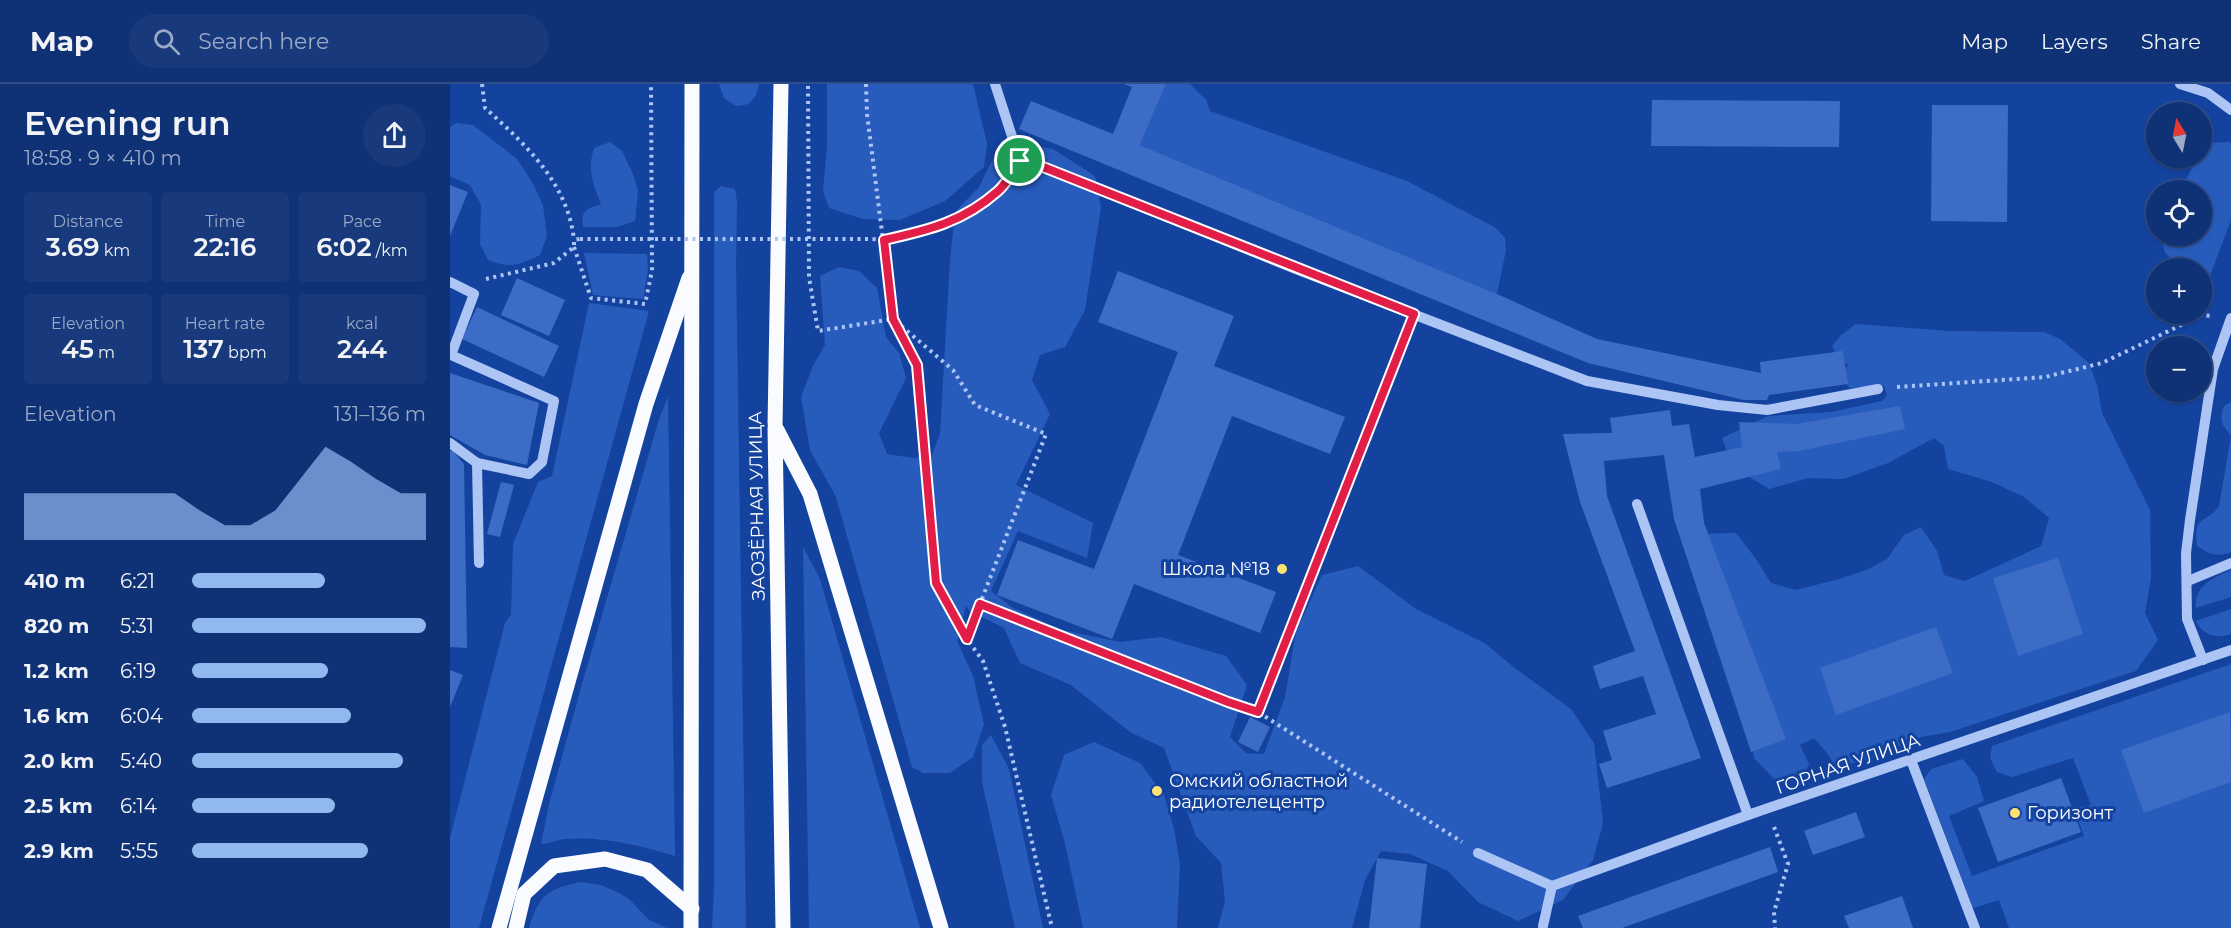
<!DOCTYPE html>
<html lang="en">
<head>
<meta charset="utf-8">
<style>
  body { margin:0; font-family:Montserrat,sans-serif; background:#183a7c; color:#f1f3f6; height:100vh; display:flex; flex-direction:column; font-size:22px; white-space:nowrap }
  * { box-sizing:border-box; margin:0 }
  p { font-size:20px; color:#9baac6 }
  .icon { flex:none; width:33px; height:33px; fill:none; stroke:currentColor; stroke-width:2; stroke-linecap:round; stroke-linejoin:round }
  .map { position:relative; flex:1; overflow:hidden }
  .sheet { display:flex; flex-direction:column; background:#0f3277; width:450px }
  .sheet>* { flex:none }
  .needle { width:39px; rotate:350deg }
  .tools { position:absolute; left:1696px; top:18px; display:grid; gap:12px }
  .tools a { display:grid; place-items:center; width:66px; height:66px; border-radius:50%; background:#0f3277; box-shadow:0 2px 4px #0004,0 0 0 2px #2f4d89; font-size:30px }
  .pin { position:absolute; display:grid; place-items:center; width:51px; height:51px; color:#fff; margin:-26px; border:3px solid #fff; border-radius:50%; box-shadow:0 2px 6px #0007 }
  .round { display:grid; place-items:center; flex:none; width:63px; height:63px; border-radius:32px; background:#183a7c }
  .summary { display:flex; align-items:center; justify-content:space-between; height:102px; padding:0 24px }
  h1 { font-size:33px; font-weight:600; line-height:45px }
  .metrics { display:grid; grid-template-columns:repeat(3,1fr); gap:9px; height:102px; padding:6px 24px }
  .metrics div { display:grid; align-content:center; border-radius:6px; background:#183a7c; text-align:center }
  .metrics b { font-size:26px; font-weight:600 }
  .metrics small { font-size:16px; font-weight:400 }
  .metrics p { font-size:16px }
  .chart { height:168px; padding:12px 24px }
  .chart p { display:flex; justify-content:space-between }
  .chart svg { width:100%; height:108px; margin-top:6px; fill:#90b9f0; opacity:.7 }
  ul { padding:0 24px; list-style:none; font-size:20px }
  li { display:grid; grid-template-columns:96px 72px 1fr; align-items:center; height:45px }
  li i { height:15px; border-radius:8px; background:#90b9f0 }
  header { display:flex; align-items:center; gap:36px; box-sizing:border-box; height:84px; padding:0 30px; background:#0f3277; border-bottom:2px solid #2f4d89 }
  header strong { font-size:28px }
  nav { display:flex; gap:33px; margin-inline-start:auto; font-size:21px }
  .search { width:420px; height:54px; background:#183a7c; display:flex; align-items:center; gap:15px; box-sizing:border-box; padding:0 21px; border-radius:33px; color:#9baac6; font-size:22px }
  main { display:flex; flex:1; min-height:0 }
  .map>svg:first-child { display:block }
</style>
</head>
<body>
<header>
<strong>Map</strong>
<div class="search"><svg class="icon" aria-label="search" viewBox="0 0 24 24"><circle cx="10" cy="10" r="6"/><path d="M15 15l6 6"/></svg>Search here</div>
<nav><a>Map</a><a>Layers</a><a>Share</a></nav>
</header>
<main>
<section class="sheet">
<div class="summary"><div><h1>Evening run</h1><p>18:58 · 9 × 410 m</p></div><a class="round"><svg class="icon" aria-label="share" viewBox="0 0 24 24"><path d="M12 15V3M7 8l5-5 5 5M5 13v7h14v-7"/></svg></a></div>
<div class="metrics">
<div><p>Distance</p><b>3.69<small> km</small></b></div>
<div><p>Time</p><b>22:16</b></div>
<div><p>Pace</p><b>6:02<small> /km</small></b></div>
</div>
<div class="metrics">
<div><p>Elevation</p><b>45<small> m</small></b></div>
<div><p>Heart rate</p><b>137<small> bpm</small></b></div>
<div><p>kcal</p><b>244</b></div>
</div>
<div class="chart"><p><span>Elevation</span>131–136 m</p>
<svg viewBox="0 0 160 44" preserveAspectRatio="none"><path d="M0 44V25L10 25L20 25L30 25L40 25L50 25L60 25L70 32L80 38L90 38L100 32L110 19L120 6L130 12L140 19L150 25L160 25V44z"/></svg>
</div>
<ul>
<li><b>410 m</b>6:21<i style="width:57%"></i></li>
<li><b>820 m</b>5:31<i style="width:100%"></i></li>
<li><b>1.2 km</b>6:19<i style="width:58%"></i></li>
<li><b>1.6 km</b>6:04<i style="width:68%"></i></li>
<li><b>2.0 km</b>5:40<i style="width:90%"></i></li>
<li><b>2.5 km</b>6:14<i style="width:61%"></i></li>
<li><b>2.9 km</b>5:55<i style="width:75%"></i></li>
</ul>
</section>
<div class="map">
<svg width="1781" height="844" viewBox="0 0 1781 844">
  <rect width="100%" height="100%" fill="#14439f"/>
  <g fill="#275cbd">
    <path d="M269 0H309L306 11 299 20 286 22 274 14Z"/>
    <path d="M377 0H523L537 60 534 83 495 117 450 136 413 135 379 124 373 107 377 62Z"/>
    <path d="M716 0H740L756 16 760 27 957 97 1046 144 1055 154 1056 166 1047 210 690 61Z"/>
    <path d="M7 39 23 41 67 75 82 98 93 121 97 152 90 171C69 181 60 185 38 176L30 160 31 121 20 101 0 92V43Z"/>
    <path d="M552 56 603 65 645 92 651 123 635 226 615 263 590 271 582 296 600 330 566 401 643 439 637 474 568 447 541 507 563 524 612 546 670 558 711 553 776 572 797 601 780 653 796 669 814 670 835 613 846 548 872 491 908 482 966 525 1036 560 1066 585 1121 625 1144 659 1153 739 1143 776 1113 816 1068 837 1028 818 998 787 960 770 931 767 915 796 902 844H768L775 817 771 779 746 752 714 664 680 648 621 601 570 579 554 544 520 527 516 522 507 557 523 592 534 640 523 673 500 689H473L462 683 386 413 360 366 351 313 363 282 375 261 370 192 389 183 409 187 427 204 436 253 449 269 456 294 429 349 437 370 463 374 482 371 490 350 500 176 505 128 529 103Z"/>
    <path d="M160 58 172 67 183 90 188 107 185 137 167 143H133C131 125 136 126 151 120 143 99 137 86 144 64Z"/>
    <path d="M1781 58V136L1756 202 1752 203V184H1725L1727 179 1715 169 1711 153 1752 152V106H1731L1747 74H1752L1754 59Z"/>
    <path d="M271 102 285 105 287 118 286 179 296 844H262L264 807V108Z"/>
    <path d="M134 169 197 170 198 186 193 215 143 211Z"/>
    <path d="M139 219 199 227 29 844H0V754L55 539 61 531 63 460 88 398 102 392Z"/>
    <path d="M1406 240 1499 247 1594 248 1610 255 1639 279 1647 301 1652 329 1700 426 1701 494 1695 529 1708 556 1686 587 1500 648 1471 653 1423 674 1386 683 1377 669 1364 654 1350 661 1359 680 1353 695 1333 699 1323 694 1304 674 1296 617 1248 450 1286 449 1306 475 1321 499 1346 506 1389 495 1419 485 1437 475 1454 451 1471 443 1487 467 1494 491 1515 497 1591 462 1599 434 1574 413 1542 398 1498 385 1494 362 1484 354 1438 379 1393 395 1358 394 1319 405 1283 383 1272 354 1318 332 1381 328 1432 317 1437 311 1434 302 1400 304 1391 294 1398 281 1389 274 1382 262 1391 251Z"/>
    <path d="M218 313 225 772C189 761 152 752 114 755 106 756 99 760 91 760L99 720 132 600 209 335Z"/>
    <path d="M1781 318V351C1771 341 1769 335 1774 322Z"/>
    <path d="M1781 352V468C1767 473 1760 471 1747 462 1743 429 1756 441 1769 422Z"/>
    <path d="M353 463 370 495 470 844H359Z"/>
    <path d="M1781 486V513L1746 524C1743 503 1764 493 1781 486Z"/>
    <path d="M1781 525V550C1767 555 1753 552 1746 537Z"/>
    <path d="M1781 580V844H1559L1549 816 1523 824 1474 695 1481 685 1513 675 1527 693 1534 717 1499 732 1522 792 1634 752 1624 724 1641 721 1623 674 1562 693 1547 688 1540 674 1542 662Z"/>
    <path d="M541 651 559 685 593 844H565L532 698V661Z"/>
    <path d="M644 658 690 679 714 711 724 745 730 780 727 844H633L615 759 601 711 614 671Z"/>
    <path d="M131 798 151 801 167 808 179 815 199 836 217 844H79C89 810 98 805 131 798Z"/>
  </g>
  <g fill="#3d6cc6">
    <path d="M674 0H716L690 61 1047 210 1147 255 1311 289 1310 278 1393 267 1398 300 1319 311 1317 316H1294L1138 279 569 45 581 17 663 50 682 3Z"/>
    <path d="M1202 16 1390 17 1389 63 1201 62Z"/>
    <path d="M1482 21H1558L1557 138 1481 137Z"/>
    <path d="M0 101 18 108 0 152Z"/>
    <path d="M668 187 784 232 764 282 895 333 880 370 782 332 728 471 826 508 810 549 684 500 662 555 547 511 568 456 644 485 728 268 648 238Z"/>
    <path d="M67 194 115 216 99 252 51 231Z"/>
    <path d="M27 223 109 262 94 293 12 255Z"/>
    <path d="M0 289 89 319 77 381 35 371 0 351Z"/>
    <path d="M1450 322 1455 345 1349 367 1327 368 1331 385 1250 405 1254 439 1336 655 1301 668 1224 435 1214 371 1154 377 1157 412 1251 674 1157 704 1149 680 1162 676 1153 647 1206 630 1193 592 1150 605 1143 582 1185 567 1130 418 1113 350 1162 349 1160 334 1220 326 1222 342 1239 340 1245 373 1292 363 1289 338 1346 340Z"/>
    <path d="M0 367H3L14 380 17 564 0 563Z"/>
    <path d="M51 398 64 401 50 453 37 450Z"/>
    <path d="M1608 474 1633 550 1568 572 1543 494Z"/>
    <path d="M1486 543 1503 589 1386 631 1370 584Z"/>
    <path d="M0 586 13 591 0 623Z"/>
    <path d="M1780 628 1781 698 1694 729 1671 666Z"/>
    <path d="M800 633 820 643 808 668 788 658Z"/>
    <path d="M1611 694 1631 748 1548 778 1528 724Z"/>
    <path d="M1406 728 1415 753 1363 771 1354 747Z"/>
    <path d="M1320 763 1328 788 1172 844H1133L1128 832Z"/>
    <path d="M927 774 977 780 970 844H919Z"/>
    <path d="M1452 812 1463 844H1399L1394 832Z"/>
  </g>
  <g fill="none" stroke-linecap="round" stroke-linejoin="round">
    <g stroke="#acc5f4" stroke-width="4" stroke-dasharray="3 4.5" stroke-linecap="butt">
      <path d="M32 0 35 24C75 60 118 99 124 156"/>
      <path d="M416 0 417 30 443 235 503 286 525 321 596 350 530 520 778 618 808 628 1012 758"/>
      <path d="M358 2 359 193 368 247 443 235 467 281 486 499 517 555 533 577 555 643 602 844"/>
      <path d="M423 155C444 158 495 144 514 132 531 122 547 108 559 92"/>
      <path d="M124 163 141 214 195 220 202 187 201 0"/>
      <path d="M36 195 104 179 124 163V156L130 155"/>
      <path d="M1447 303 1595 293 1652 279 1752 231 1762 232"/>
      <path d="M517 555 530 520"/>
      <path d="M808 628 957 248"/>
      <path d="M1324 743 1338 780 1324 828 1325 844"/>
    </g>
    <g stroke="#acc5f4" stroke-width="10">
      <path d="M545 0 570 77 583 79 846 185 1137 297 1268 321 1317 326 1428 305"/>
      <path d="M1730 0 1758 9 1781 26"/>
      <path d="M0 198 24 210 1 271 104 317 92 378 79 390 27 379"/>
      <path d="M0 359 27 379 29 479"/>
      <path d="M1187 420 1298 731"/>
      <path d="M1738 497 1781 479"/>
      <path d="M1753 576 1737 535 1736 469 1740 436 1763 285 1781 234"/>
      <path d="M1461 676 1525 844"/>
      <path d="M1028 769 1102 802 1298 731 1781 566"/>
      <path d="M1093 842 1102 802"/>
    </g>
    <g stroke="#f9fbff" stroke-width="15">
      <path d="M331 0 325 342 333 844"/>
      <path d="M327 346 360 410 491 844"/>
      <path d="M49 844 196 320 239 194"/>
      <path d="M66 844 74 810 104 782 155 775 197 786 242 825"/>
      <path d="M241 844 242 0"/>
    </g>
    <path stroke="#acc5f4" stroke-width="4" stroke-dasharray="3 4.5" stroke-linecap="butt" d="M130 155H423"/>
  </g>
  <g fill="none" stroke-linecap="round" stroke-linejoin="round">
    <defs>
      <path id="route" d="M570 77 583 79 964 230 808 628 778 618 530 520 517 555 486 499 467 281 443 235 434 156C479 146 513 138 548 107 557 99 563 87 570 77Z"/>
    </defs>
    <use href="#route" stroke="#fff" stroke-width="12"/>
    <use href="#route" stroke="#e11d48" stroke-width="8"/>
  </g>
  <g fill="#ffe36f" stroke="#14439f" stroke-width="2">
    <circle cx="832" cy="485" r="6"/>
    <circle cx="707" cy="707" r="6"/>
    <circle cx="1565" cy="729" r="6"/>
  </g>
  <g text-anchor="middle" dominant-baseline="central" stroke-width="6" stroke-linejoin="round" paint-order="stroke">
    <g font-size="18" fill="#fff" stroke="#14439f">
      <text transform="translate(307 422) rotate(-91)">ЗАОЗЁРНАЯ УЛИЦА</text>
      <text transform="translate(1398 680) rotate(-19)">ГОРНАЯ УЛИЦА</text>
    </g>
    <g font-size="18" fill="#fff" stroke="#14439f" text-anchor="start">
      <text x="820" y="485" text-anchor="end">Школа №18</text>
      <text x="719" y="697">Омский областной<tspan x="719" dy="21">радиотелецентр</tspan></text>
      <text x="1577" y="729">Горизонт</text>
    </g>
  </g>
</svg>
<div class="tools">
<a><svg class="needle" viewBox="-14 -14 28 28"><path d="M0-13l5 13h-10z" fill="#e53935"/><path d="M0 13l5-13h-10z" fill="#9baac6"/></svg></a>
<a><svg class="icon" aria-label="locate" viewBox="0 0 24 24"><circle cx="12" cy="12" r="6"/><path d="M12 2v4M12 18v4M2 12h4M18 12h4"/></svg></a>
<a>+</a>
<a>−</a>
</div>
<div class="pin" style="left:570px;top:77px;background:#1e9e55"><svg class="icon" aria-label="arrive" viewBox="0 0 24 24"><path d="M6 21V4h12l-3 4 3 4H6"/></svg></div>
</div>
</main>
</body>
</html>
